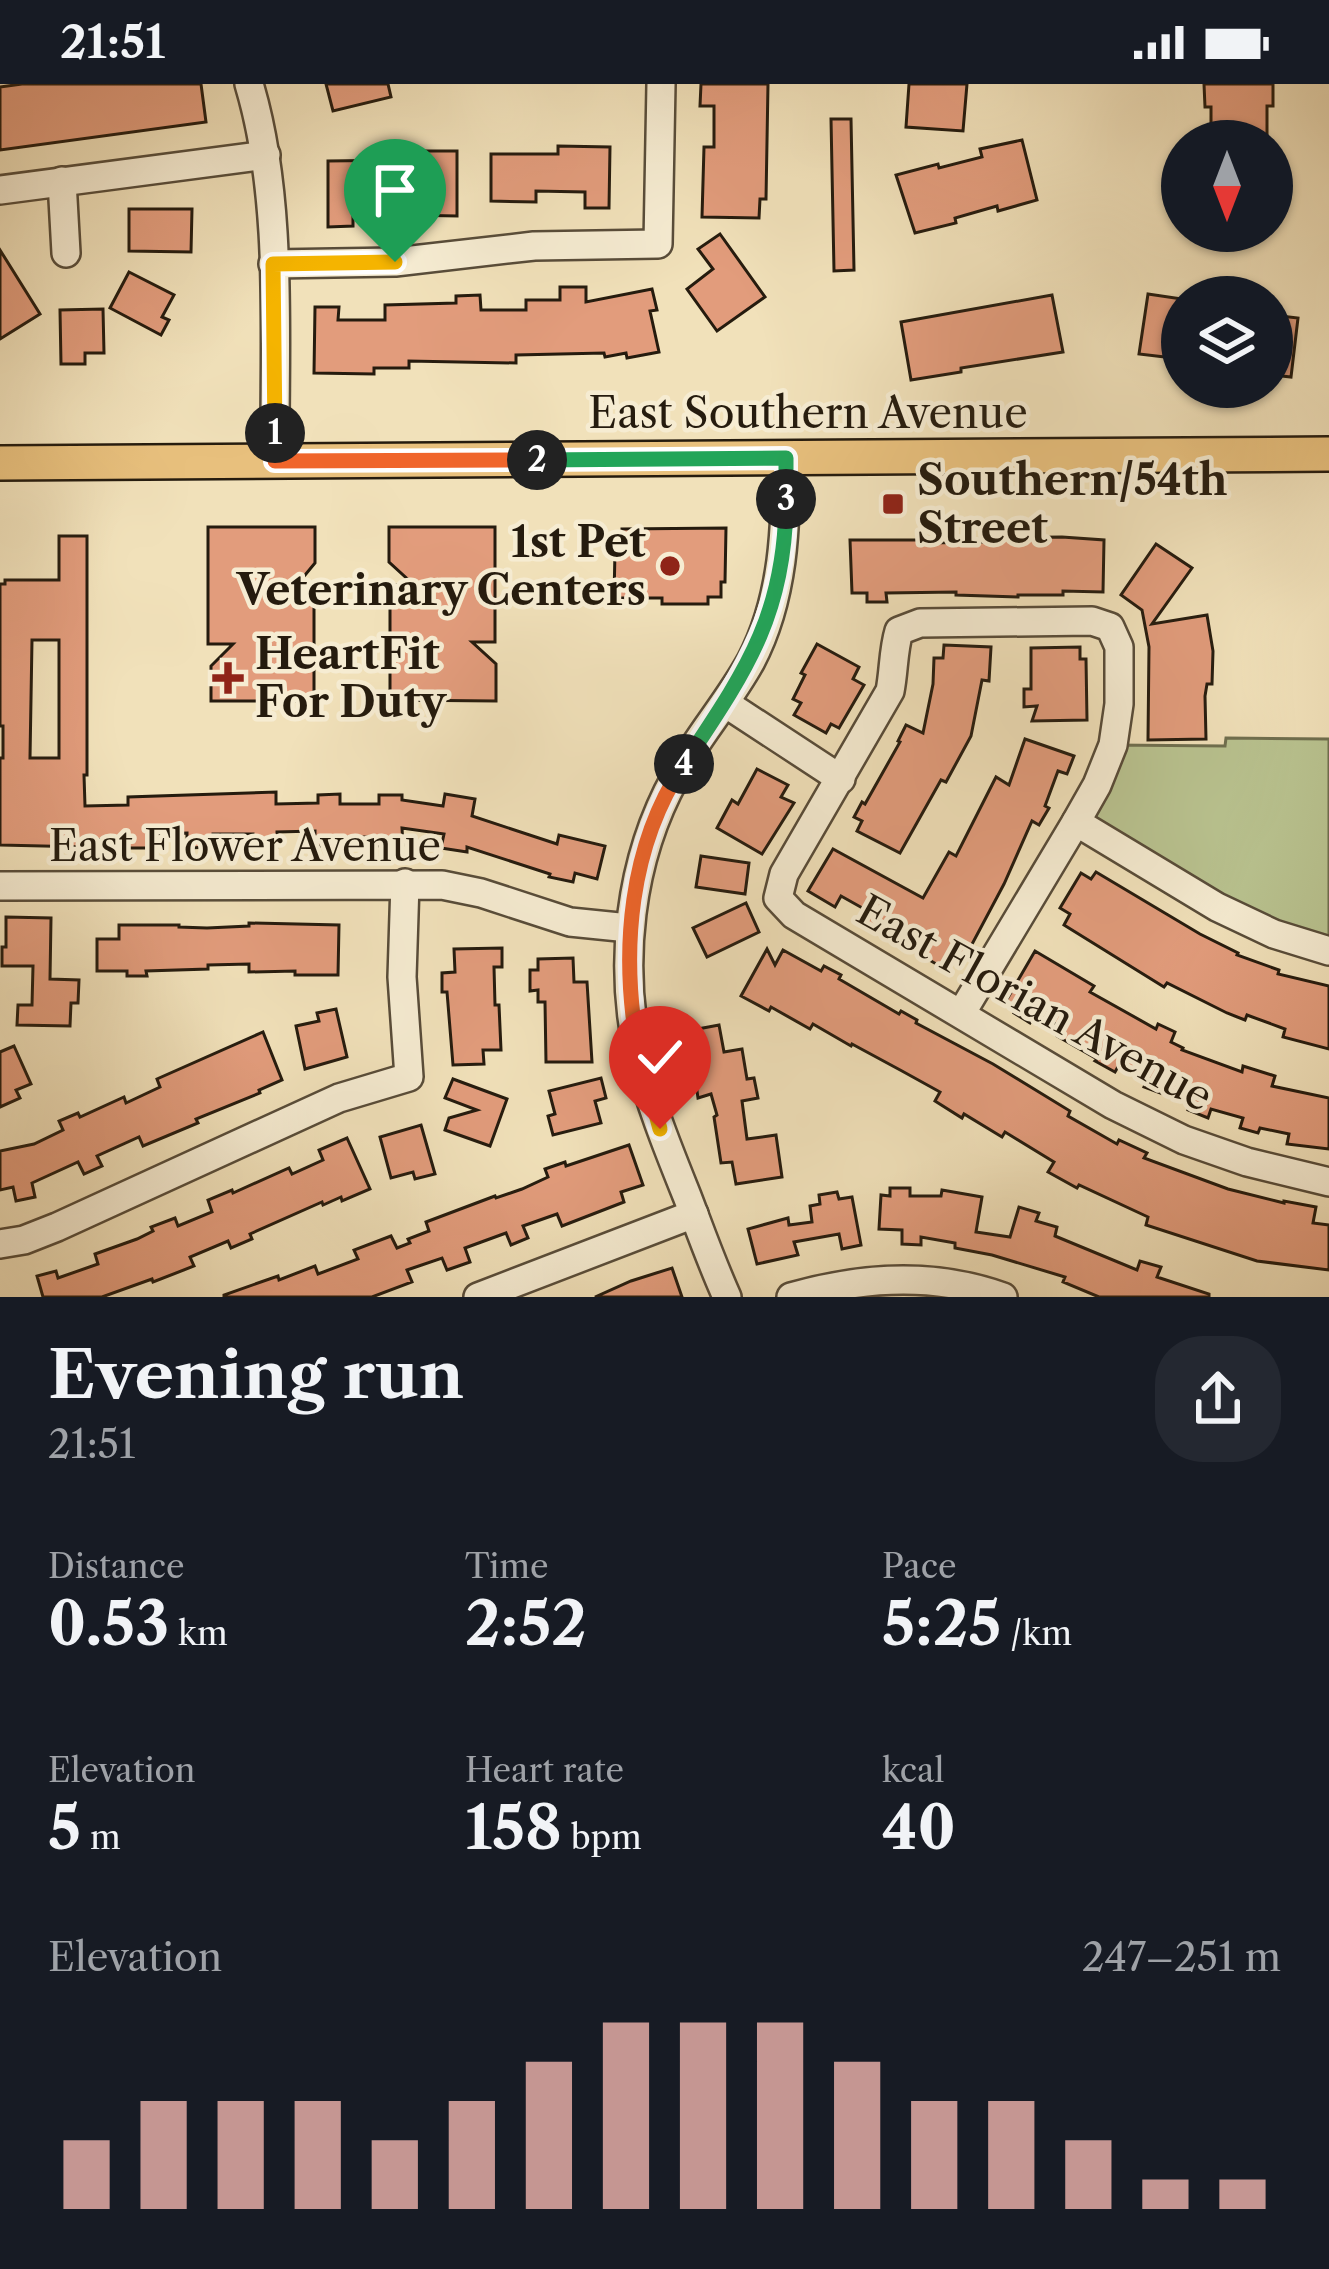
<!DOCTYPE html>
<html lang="en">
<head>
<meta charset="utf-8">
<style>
  body { margin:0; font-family:"Libre Caslon Text",serif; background:#242831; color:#f1f3f6; height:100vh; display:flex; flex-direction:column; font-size:45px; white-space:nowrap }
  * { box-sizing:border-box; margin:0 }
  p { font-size:39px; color:#9ea1a6 }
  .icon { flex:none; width:66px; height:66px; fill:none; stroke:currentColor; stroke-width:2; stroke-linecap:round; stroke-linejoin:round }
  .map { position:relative; height:1213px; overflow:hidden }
  .panel { display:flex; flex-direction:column; background:#171b24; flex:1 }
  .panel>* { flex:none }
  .needle { width:78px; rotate:180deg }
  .controls { position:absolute; left:1161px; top:36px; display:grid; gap:24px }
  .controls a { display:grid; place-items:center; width:132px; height:132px; border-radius:50%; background:#171b24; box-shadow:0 3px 9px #0004; font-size:60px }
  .pin { position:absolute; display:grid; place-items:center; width:102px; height:102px; color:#fff; margin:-123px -51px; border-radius:50% 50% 50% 0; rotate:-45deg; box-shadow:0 0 12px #0007 }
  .pin .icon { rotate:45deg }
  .km { position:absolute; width:60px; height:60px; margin:-30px; border-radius:50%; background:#222; color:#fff; font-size:33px; line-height:60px; text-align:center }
  .round { display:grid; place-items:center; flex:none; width:126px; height:126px; border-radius:48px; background:#242831 }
  .overview { display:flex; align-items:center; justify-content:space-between; height:204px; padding:0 48px }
  h1 { font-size:66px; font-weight:700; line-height:90px }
  .stats { display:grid; grid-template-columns:repeat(3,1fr); gap:18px; height:204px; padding:12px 48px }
  .stats div { display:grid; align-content:center }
  .stats b { font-size:60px; font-weight:700 }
  .stats small { font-size:33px; font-weight:400 }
  .stats p { font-size:33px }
  .chart { height:336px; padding:24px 48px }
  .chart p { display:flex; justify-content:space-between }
  .chart svg { width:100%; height:216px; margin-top:12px; stroke:#c59692; stroke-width:6 }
  .status { display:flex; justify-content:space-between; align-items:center; height:84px; padding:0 60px; background:#171b24; direction:ltr }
  .status svg { height:33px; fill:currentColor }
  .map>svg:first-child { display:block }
</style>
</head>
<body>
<div class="status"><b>21:51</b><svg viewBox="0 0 49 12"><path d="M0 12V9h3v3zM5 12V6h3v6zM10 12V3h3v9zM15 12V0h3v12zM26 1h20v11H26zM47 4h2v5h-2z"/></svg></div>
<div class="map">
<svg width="1329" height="1213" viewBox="0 0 1329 1213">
  <rect width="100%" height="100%" fill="#f1e1ba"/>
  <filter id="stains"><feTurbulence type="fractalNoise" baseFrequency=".00167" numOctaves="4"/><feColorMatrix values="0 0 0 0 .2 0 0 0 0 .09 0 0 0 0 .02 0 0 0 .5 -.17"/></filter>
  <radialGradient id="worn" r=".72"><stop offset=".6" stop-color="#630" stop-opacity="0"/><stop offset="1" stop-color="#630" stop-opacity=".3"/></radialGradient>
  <path fill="#b9c390" stroke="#6f6f4f" stroke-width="3" d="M1226 654 1329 655V867L1076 738 1113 661 1225 662Z"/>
  <g fill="#e29c7c" stroke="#251b0e" stroke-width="3" fill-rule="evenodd">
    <path d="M22 0H201L206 38 0 66V3Z"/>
    <path d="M326 0H388L391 13 333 27Z"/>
    <path d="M701 0H768L766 115H760L759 134 702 133 704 63H714V22H700Z"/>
    <path d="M909 0H967L963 47 906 43Z"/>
    <path d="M1204 0H1273V22H1267V57H1211V23H1205Z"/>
    <path d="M831 35H851L854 186 834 187Z"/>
    <path d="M1022 56 1037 116 998 127 997 122 955 134 956 139 915 149 896 91 938 80 939 84 982 73 980 65Z"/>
    <path d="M558 62 610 63 609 124H585V108L536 107V118L491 117V70H558Z"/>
    <path d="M406 67H457V132L406 131V127L353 128V142L328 143V77L406 76Z"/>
    <path d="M129 125H192L191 168 129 167Z"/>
    <path d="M720 150 765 213 717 247 687 205 713 185 698 165Z"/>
    <path d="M0 166 40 230 0 255Z"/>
    <path d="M129 188 174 211 162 233 169 236 161 251 110 224Z"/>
    <path d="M560 203H586V218L652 205 657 226 650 227 659 268 627 274 626 269 605 273 604 269 516 271V279L409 277V284H374V290L314 289 315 223H339L338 236H385V221L456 219V212L480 211 481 226H526V216H560Z"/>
    <path d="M1148 210 1182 215V275L1139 270Z"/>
    <path d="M1052 211 1063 268 961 284V288L911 296 901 238Z"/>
    <path d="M103 225 104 269H85V280H61L60 226Z"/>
    <path d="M1272 231 1298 234 1291 293 1272 291Z"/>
    <path d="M208 443H315V479L296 502H314V617H211V582L233 560H208Z"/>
    <path d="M389 443H495V558H472L496 580V617L390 616V501H414L389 478Z"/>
    <path d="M726 444 725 498H721V513H708V520H662V514H614L615 467H622V445Z"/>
    <path d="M59 452H87V691H84L85 722 128 721V713L276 708V720L318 719V711L340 710V720H379V711H402V716L443 722 445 710 475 715 472 732 557 760 559 751 605 762 597 795 575 789 573 798 549 793 550 790 467 763V768L441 764 444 750 402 744 403 761 377 762V753H340L341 762H315V747L277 748V763H253V750H213V763L187 764V749L149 750V764H125V755L85 756V763L0 761V674H3V642H0V500H5V496H59ZM32 556H59V674H30Z"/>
    <path d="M1062 453 1104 456 1103 508 1063 507V511H1018V513L956 511V508L886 509 887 518H867V509H852L850 456H929L930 459 983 458 984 454Z"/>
    <path d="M1156 460 1192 484 1152 540 1207 531 1213 567 1212 600H1207L1205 612 1206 655 1148 656 1149 563 1142 526 1121 511Z"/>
    <path d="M817 560 859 583 853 595 864 601 839 644 831 640 826 649 794 631 801 619 793 615 805 591 801 589Z"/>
    <path d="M944 561 991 563 989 597 982 596 971 652 946 698 941 696 900 769 857 747 862 737 854 733 862 718 865 720 900 658 898 657 906 641 923 649 933 600 934 574H943Z"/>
    <path d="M1080 563V575H1086L1087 636 1032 637 1037 622 1024 623V605H1031V564Z"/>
    <path d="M1025 655 1074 672 1067 690 1058 687 1045 722 1049 724 1039 741 1032 737 1004 800 962 879 949 872 943 884 861 836 866 826 841 812 835 823 808 807 833 765 923 814 949 768 956 772 996 693 1009 701Z"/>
    <path d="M757 685 788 701 781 713 794 719 762 770 717 744 732 716 738 720Z"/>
    <path d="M701 772 749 779 745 810 696 803Z"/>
    <path d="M1096 788 1200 850 1238 869 1237 871 1279 886 1278 890 1329 902V965L1283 953 1285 945 1247 931 1245 936 1227 929 1167 899 1164 903 1064 841 1070 830 1060 824 1081 789 1091 795Z"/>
    <path d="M746 819 759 848 707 873 693 844Z"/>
    <path d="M6 833 51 834 50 895 79 896 78 919H71L70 942 17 941 18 921H32L33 882H2V863H6Z"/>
    <path d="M249 839 339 841 338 891H295V887L249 888V880L208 881V885L146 887 147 892H127V887H97V855H119V841H179V843L207 844 249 842Z"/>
    <path d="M502 864V883H494L495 921H499L501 966H483L484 980 453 981 447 908H442V889L455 888 454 865Z"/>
    <path d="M767 865 775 881 783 866 821 887 824 882 841 891 839 895 899 930 901 927 917 936 916 939 993 980 1070 1027 1068 1032 1117 1060 1119 1056 1147 1069 1144 1074 1228 1105 1284 1119V1117L1316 1123 1313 1139 1329 1141V1186L1257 1177 1146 1141 1148 1133 1079 1101 1077 1104 1048 1088 1054 1078 1005 1048 1002 1053 964 1030 962 1034 935 1017 940 1008 902 987 852 960 851 962 813 940 810 945 771 923 769 927 741 912Z"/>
    <path d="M1035 867 1094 902 1090 908 1156 945 1158 940 1175 948 1171 958 1183 964 1182 966 1242 988 1243 982 1275 992 1272 1002 1329 1014V1065L1287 1060 1289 1050 1260 1044 1258 1049 1240 1044 1243 1034 1211 1025 1208 1034 1188 1026 1190 1020 1144 1003 1148 994 1119 981 1115 988 1095 977 1097 975 1057 952 1062 943 1036 929 1030 939 1014 929 1017 924 1006 917Z"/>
    <path d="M573 874 574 898H587L592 978H546L545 918H538V906L530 907V886H538V875Z"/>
    <path d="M336 925 347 973 305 985 296 942 319 937 317 929Z"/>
    <path d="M719 941 724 968 742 965 747 995 754 994 758 1014 742 1017 747 1055 776 1051 782 1093 736 1100 732 1078 721 1079 714 1033 717 1031 711 1010 698 1014 694 986 687 987 684 970 691 969 687 947Z"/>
    <path d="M263 948 282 996 259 1006 260 1009 196 1035 198 1039 143 1062 139 1053 97 1072 102 1082 84 1090 78 1078 32 1099 35 1113 16 1117 13 1103 0 1106V1067L34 1060 63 1046 59 1037 78 1029 80 1033 124 1013 126 1019 160 1003 157 995Z"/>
    <path d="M14 962 31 1000 16 1006 20 1014 0 1023V968Z"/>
    <path d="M601 994 606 1014 595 1017 601 1039 553 1051 548 1032 555 1030 549 1007Z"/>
    <path d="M453 995 507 1015 490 1062 445 1046 449 1034 477 1026 445 1014Z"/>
    <path d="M421 1041 435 1090 415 1095 413 1088 391 1094 380 1053Z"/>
    <path d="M347 1054 370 1105 342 1117 341 1113 323 1121 322 1118 250 1150 252 1155 231 1164 228 1157 190 1173 194 1182 153 1198 152 1195 102 1213H43L37 1192 56 1187 58 1194 98 1180 95 1170 137 1155 153 1147 151 1143 175 1134 178 1142 212 1128 208 1116 232 1106 233 1109 289 1084 292 1090 323 1076 319 1066Z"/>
    <path d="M629 1061 643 1101 621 1108 624 1118 562 1142 557 1130 523 1142 528 1154 511 1161 506 1149 465 1164 470 1178 447 1186 442 1174 407 1186 412 1198 372 1213H224V1211L278 1192 279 1196 315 1182 318 1190 358 1175 354 1166 391 1152 397 1164 410 1159 408 1155 429 1147 426 1138 495 1112 496 1114 522 1105 548 1093 545 1085 565 1078 566 1082Z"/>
    <path d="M890 1104H910V1112H941L942 1106 982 1113 976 1148 1010 1153 1019 1123 1039 1129 1036 1137 1057 1143 1055 1152 1137 1186 1140 1177 1161 1183 1157 1193 1209 1210V1213H1099L1063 1198 1065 1193 992 1171 955 1164V1159L921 1153V1161L902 1160V1146L879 1145 881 1111 890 1112Z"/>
    <path d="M837 1108 839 1115 852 1113 861 1161 842 1165 839 1150 794 1158 798 1171 757 1180 748 1145 788 1134 789 1141 812 1138 810 1122 820 1120 819 1111Z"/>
    <path d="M672 1184 682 1213H595L631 1197Z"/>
  </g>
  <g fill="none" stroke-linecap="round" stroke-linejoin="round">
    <defs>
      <g id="minor">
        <path d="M249 0C284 116 274 256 275 377"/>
        <path d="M62 97 66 169"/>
        <path d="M0 106 266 71"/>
        <path d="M273 180 395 178 534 162 658 160 661 0"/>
        <path d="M725 619 841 695"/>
        <path d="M1076 738 1217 823 1274 850 1329 867"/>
        <path d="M0 802 442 801 481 809 570 838 629 844"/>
        <path d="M961 930 1076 738 1097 701 1113 661 1119 620V563L1110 543 1092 537 920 539 899 547C893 567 894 587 890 607L784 790 778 814 794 831 1113 1021 1184 1056 1247 1078 1329 1098"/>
        <path d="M0 1160 24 1156 57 1143 339 1014 409 993 402 893 405 799"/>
        <path d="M478 1213 694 1130"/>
        <path d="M727 1213C712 1180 700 1146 687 1112 669 1067 650 1021 639 974 618 880 629 776 676 692 698 652 729 617 751 577 784 514 786 443 786 373"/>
        <path d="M791 1213C861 1193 934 1188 1003 1213"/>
      </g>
      <path id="major" d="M0 379 1329 370"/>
    </defs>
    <use href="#minor" stroke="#584c39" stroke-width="32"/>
    <use href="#major" stroke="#251b0e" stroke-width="38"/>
    <use href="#minor" stroke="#f6ecd2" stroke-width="27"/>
    <use href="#major" stroke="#e8c07d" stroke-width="33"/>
  </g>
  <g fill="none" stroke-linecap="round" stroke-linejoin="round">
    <defs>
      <path id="split-1" d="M275 349 273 180 395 178"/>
      <path id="split-2" d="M275 349V377L537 376"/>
      <path id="split-3" d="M537 376 786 374V415"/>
      <path id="split-4" d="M684 680C745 588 786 531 786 415"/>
      <path id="split-5" d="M637 960C621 866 629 762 684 680"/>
      <path id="split-6" d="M637 960 660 1045"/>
    </defs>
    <use href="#split-1" stroke="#fff" stroke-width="24"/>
    <use href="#split-2" stroke="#fff" stroke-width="24"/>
    <use href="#split-3" stroke="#fff" stroke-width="24"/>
    <use href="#split-4" stroke="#fff" stroke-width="24"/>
    <use href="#split-5" stroke="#fff" stroke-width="24"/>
    <use href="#split-6" stroke="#fff" stroke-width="24"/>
    <use href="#split-1" stroke="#f5b400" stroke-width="15"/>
    <use href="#split-2" stroke="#f0652b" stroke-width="15"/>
    <use href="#split-3" stroke="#22a559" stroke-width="15"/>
    <use href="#split-4" stroke="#22a559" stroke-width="15"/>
    <use href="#split-5" stroke="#f0652b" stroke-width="15"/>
    <use href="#split-6" stroke="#f5b400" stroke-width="15"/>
  </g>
  <g fill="#8f2418" stroke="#f6ecd2" stroke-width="4.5">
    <rect x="881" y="408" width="24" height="24" rx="6"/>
    <circle cx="670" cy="482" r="12"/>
    <path d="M222 576h12v12h12v12h-12v12h-12v-12h-12v-12h12z"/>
  </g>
  <g text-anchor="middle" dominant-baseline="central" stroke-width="9" stroke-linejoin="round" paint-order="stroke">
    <g font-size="42" fill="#251b0e" stroke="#f6ecd2">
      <text x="808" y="329">East Southern Avenue</text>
      <text x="245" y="762">East Flower Avenue</text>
      <text transform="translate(1035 919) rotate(29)">East Florian Avenue</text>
    </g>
    <g font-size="42" font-weight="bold" fill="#251b0e" stroke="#f6ecd2" text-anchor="start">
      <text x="917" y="396">Southern/54th<tspan x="917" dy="48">Street</tspan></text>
      <text x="646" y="458" text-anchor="end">1st Pet<tspan x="646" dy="48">Veterinary Centers</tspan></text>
      <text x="255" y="570">HeartFit<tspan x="255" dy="48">For Duty</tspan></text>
    </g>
  </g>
  <rect width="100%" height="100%" filter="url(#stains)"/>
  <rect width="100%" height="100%" fill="url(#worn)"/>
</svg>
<div class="controls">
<a><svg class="needle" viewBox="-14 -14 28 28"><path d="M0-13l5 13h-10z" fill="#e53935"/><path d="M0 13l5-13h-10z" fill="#9ea1a6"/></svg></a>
<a><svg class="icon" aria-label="layers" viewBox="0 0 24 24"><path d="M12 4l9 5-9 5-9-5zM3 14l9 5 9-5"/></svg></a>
</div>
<div class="pin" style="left:395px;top:178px;background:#1e9e55"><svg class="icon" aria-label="arrive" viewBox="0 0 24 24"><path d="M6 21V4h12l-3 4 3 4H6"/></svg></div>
<div class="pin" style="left:660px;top:1045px;background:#d93025"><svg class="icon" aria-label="check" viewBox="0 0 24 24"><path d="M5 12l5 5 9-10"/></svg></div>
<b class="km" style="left:275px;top:349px">1</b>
<b class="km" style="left:537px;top:376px">2</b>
<b class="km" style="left:786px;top:415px">3</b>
<b class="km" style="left:684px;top:680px">4</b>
</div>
<section class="panel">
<div class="overview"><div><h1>Evening run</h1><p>21:51</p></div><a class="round"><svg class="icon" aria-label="share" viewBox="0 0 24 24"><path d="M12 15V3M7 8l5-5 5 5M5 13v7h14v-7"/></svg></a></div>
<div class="stats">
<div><p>Distance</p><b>0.53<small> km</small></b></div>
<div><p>Time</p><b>2:52</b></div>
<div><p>Pace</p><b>5:25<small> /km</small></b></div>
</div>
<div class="stats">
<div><p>Elevation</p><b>5<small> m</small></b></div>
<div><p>Heart rate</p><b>158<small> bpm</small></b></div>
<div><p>kcal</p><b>40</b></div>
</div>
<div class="chart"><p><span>Elevation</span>247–251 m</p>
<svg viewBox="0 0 160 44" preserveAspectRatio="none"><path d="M5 44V30M15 44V22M25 44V22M35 44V22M45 44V30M55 44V22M65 44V14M75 44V6M85 44V6M95 44V6M105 44V14M115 44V22M125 44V22M135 44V30M145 44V38M155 44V38"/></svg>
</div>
</section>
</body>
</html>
